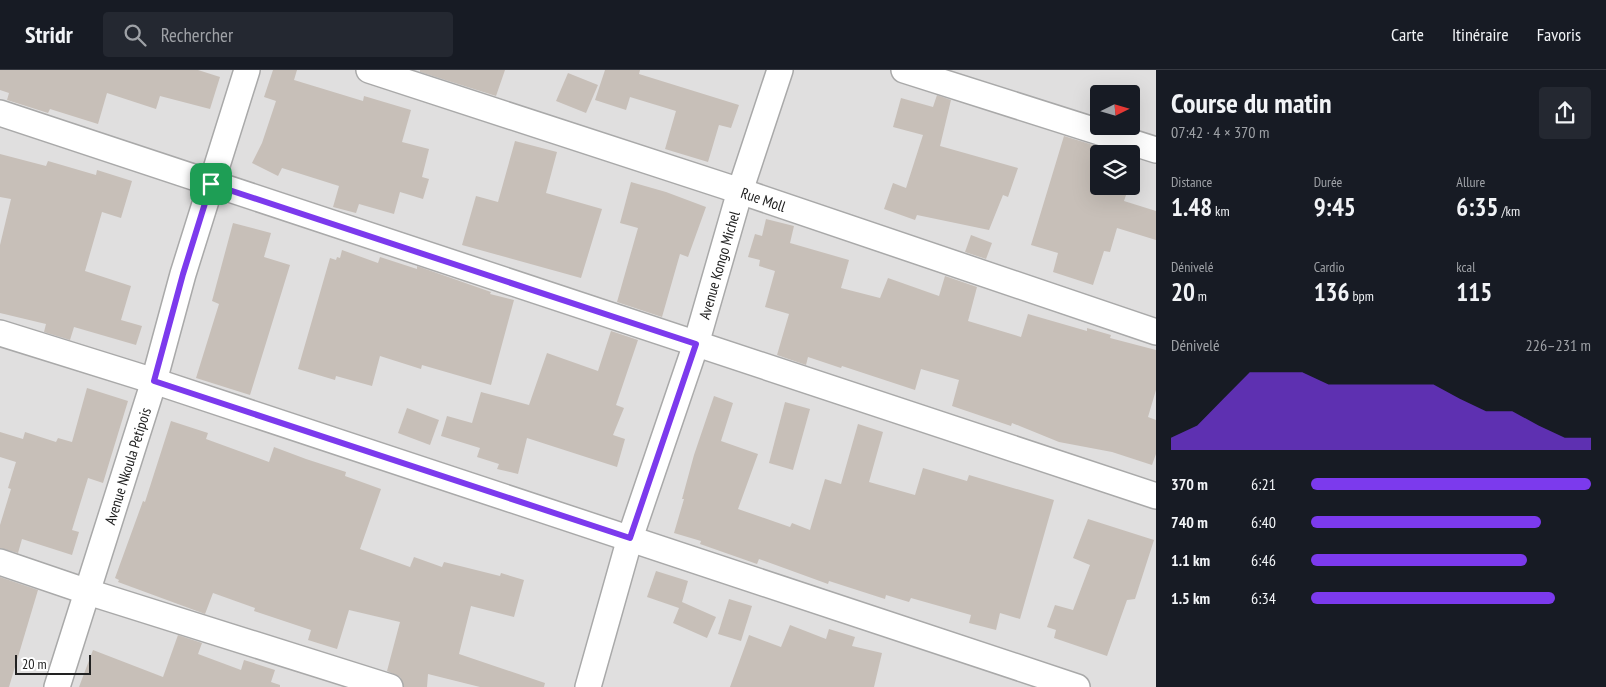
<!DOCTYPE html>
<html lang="fr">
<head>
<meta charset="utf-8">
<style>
  body { margin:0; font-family:"PT Sans Narrow",sans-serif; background:#242831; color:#f1f3f6; height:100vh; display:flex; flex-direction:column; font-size:19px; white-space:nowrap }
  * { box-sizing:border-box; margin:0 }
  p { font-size:16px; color:#9ea1a6 }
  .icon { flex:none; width:28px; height:28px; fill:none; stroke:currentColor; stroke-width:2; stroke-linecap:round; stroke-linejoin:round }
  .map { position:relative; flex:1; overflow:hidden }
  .sheet { display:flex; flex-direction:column; background:#171b24; width:450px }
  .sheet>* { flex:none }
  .needle { width:32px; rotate:85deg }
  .tools { position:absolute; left:1090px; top:15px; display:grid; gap:10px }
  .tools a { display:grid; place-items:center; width:50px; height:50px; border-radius:5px; background:#171b24; box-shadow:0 5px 20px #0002; font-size:25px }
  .scale { position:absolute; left:15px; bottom:12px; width:76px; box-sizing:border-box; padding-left:5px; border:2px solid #222; border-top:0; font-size:14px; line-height:18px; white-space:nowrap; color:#222; -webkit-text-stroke:4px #fff; paint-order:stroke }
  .pin { position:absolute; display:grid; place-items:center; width:42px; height:42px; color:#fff; margin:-21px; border-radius:10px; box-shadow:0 2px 8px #0006 }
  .round { display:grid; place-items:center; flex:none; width:52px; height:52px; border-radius:5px; background:#242831 }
  .summary { display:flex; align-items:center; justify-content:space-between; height:85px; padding:0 15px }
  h1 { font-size:28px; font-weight:600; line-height:38px }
  .figures { display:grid; grid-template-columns:repeat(3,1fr); gap:8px; height:85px; padding:5px 15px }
  .figures div { display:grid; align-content:center }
  .figures b { font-size:25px; font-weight:600 }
  .figures small { font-size:14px; font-weight:400 }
  .figures p { font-size:14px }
  .chart { height:140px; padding:10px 15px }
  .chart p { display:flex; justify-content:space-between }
  .chart svg { width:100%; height:90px; margin-top:5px; fill:#7c3aed; opacity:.7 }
  ul { padding:0 15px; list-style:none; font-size:16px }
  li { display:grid; grid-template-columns:80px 60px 1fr; align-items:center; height:38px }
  li i { height:12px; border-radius:6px; background:#7c3aed }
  header { display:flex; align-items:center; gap:30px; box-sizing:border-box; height:70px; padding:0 25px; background:#171b24; border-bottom:1px solid #363941 }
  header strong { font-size:24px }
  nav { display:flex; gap:28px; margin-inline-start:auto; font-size:18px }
  .search { width:350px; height:45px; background:#242831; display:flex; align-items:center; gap:12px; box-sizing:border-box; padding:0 18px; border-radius:5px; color:#9ea1a6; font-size:19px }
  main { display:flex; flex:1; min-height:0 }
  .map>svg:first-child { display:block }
</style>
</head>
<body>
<header>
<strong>Stridr</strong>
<div class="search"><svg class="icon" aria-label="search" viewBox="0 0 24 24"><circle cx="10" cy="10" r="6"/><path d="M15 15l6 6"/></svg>Rechercher</div>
<nav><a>Carte</a><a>Itinéraire</a><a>Favoris</a></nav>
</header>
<main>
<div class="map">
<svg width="1156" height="617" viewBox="0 0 1156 617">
  <rect width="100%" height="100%" fill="#f2efe9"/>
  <path fill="#e0dfdf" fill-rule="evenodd" d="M0 0H1156V617H0ZM1099 24H1131V56H1099ZM1099 84H1131V116H1099Z"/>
  <g fill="#c7bfb8">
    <path d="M0 0H198L220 7 210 39 160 26 156 39 107 23 98 54 50 39 48 43 7 30 9 23 0 20Z"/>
    <path d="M273 0H297L294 10 363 31 364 26 411 40 402 72 429 79 422 107 429 109 423 129 400 122 394 144 359 134 356 143 333 137 339 116 282 98 278 106 252 93 262 73 276 31 264 27Z"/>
    <path d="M420 0H505L496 26 420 2Z"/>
    <path d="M605 0H640L639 4 739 35 731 58 719 55 708 92 665 79 676 41 630 27 626 40 595 30Z"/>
    <path d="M568 3 598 15 586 43 556 31Z"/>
    <path d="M937 25 951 30 940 76 1018 98 1008 127 1003 125 989 160 917 145 915 150 884 139 893 113 906 118 923 65 893 57 901 28 933 37Z"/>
    <path d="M1064 66 1106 79 1105 84H1099V116H1129L1124 131 1156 141V170L1117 158 1110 182 1104 181 1093 215 1053 202 1058 183 1031 175Z"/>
    <path d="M515 71 557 82 546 123 602 139 581 208 462 175 476 126 498 132Z"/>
    <path d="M0 84 46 96 48 91 96 105 97 100 132 111 121 148 102 142 85 201 131 216 121 250 142 256 136 275 74 257 70 270 44 262 46 254 0 243V175L11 129 0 127Z"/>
    <path d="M631 112 666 122 706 137 688 187 680 184 662 247 617 232 638 158 620 153Z"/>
    <path d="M766 149 794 156 790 173 849 190 841 218 880 228 888 208 939 226 945 206 977 217 968 251 1021 267 1028 244 1087 261V258L1111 265 1110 268 1156 280V320L1148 347 1156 350V384L1152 395 1112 382 1059 372 1012 353 1011 356 952 336 959 310 921 299 915 320 842 296 841 298 808 287 806 295 777 285 789 244 765 237 775 201 759 196 760 190 748 187 755 164 762 166Z"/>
    <path d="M233 153 271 163 264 187 290 195 250 325 196 308 219 234 212 231Z"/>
    <path d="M971 165 992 173 986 189 965 182Z"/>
    <path d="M342 180 378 193 380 187 417 199V196L491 222 490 224 514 230 491 315 422 295 421 299 380 286 372 316 336 306 335 310 298 299 330 188 336 190 337 187 340 188Z"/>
    <path d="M611 261 638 270 616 335 624 338 613 365 625 369 617 397 527 368 518 404 497 399 499 394 477 387 480 378 441 366 447 346 472 353 481 322 529 335 547 283 598 301Z"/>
    <path d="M87 318 128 331 103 413 88 408 72 460 79 462 72 485 22 469 18 483 0 478V455L11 419 8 418 16 392 0 387V362L23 369 25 362 56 372 58 368 72 372Z"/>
    <path d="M714 326 733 333 721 371 758 384 738 439 790 457 792 453 810 460 825 409 841 414 858 354 883 362 869 412 915 425 923 398 967 411 969 405 1054 430 1020 549 1000 543 996 560 969 553 971 545 911 528 909 532 886 525 885 529 829 511 828 514 759 489 757 494 700 474 701 471 674 463 684 429H682L694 385Z"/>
    <path d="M785 332 810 339 793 400 769 393Z"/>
    <path d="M407 338 439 350 430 375 398 363Z"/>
    <path d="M171 351 208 363 206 369 269 392 274 377 306 389 346 402 345 406 381 419 360 479 410 497 414 487 442 497 444 492 500 506 501 503 524 510 514 547 471 536 459 584 545 613 544 617H480L428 604 427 617H404L400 607 387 601 400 552 349 540 337 579 308 570 311 560 254 541 255 538 213 523 205 544 118 512 119 510 115 508 143 431 145 432Z"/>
    <path d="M1088 449 1154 470 1135 529 1127 530 1107 586 1054 568 1056 560 1047 557 1055 535 1073 540 1090 495 1073 488Z"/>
    <path d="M656 501 688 511 682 532 716 547 707 568 673 553 679 538 647 527Z"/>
    <path d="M0 507 38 520 9 617H0Z"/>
    <path d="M729 529 752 536 741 571 718 564Z"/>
    <path d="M790 555 826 569 829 559 855 567 852 576 882 583 874 617H730L749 565 781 577Z"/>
    <path d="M178 565 202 573 198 584 241 600 244 590 275 600 271 612 280 615V617H79L93 580 163 607Z"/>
  </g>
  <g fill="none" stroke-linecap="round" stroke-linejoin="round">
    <defs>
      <g id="minor">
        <path id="s1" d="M369 0 740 121 1156 262"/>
        <path d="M904 0 1156 80"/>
        <path d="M0 43 1156 426"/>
        <path d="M0 263 154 311 1077 617"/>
        <path d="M0 492 88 522 390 617"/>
        <path id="s2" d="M57 617 154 311 183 204 247 0"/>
        <path id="s3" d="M588 617 630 468 696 274 740 121 780 0"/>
      </g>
    </defs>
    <use href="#minor" stroke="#a9a9a9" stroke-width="28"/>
    <use href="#minor" stroke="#fff" stroke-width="25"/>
  </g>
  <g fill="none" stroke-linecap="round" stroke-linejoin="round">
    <defs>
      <path id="route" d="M211 114 696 274 630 468 154 311 183 204Z"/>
    </defs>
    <use href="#route" stroke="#fff" stroke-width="10"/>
    <use href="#route" stroke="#7c3aed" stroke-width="6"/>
  </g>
  <g text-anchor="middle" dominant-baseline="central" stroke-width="4" stroke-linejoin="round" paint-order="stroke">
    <g font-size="15" fill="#222" stroke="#fff">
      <text stroke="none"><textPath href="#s1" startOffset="415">Rue Moll</textPath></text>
      <text stroke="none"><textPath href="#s3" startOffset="442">Avenue Kongo Michel</textPath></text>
      <text stroke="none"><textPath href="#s2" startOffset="232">Avenue Nkoula Petipois</textPath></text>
    </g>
  </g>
</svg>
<div class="tools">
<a><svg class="needle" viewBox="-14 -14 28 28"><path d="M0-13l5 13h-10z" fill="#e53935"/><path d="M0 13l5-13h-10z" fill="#9ea1a6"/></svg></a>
<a><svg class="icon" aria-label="layers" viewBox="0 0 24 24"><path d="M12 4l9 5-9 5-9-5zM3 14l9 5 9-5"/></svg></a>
</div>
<div class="scale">20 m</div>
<div class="pin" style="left:211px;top:114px;background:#1e9e55"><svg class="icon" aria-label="arrive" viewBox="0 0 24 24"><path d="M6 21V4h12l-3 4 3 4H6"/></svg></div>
</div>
<section class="sheet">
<div class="summary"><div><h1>Course du matin</h1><p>07:42 · 4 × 370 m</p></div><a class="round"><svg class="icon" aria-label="share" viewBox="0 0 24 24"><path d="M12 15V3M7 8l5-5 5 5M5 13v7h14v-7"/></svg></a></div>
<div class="figures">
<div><p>Distance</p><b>1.48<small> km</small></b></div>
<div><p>Durée</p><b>9:45</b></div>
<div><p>Allure</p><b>6:35<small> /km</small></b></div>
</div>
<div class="figures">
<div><p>Dénivelé</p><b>20<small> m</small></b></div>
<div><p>Cardio</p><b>136<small> bpm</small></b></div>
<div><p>kcal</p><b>115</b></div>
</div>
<div class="chart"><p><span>Dénivelé</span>226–231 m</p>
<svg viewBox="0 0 160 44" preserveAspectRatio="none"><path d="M0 44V38L10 32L20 19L30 6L40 6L50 6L60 12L70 12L80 12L90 12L100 12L110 19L120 25L130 25L140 32L150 38L160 38V44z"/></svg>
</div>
<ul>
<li><b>370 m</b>6:21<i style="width:100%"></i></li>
<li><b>740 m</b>6:40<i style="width:82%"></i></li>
<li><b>1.1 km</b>6:46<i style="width:77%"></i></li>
<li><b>1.5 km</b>6:34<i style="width:87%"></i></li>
</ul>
</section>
</main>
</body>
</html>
